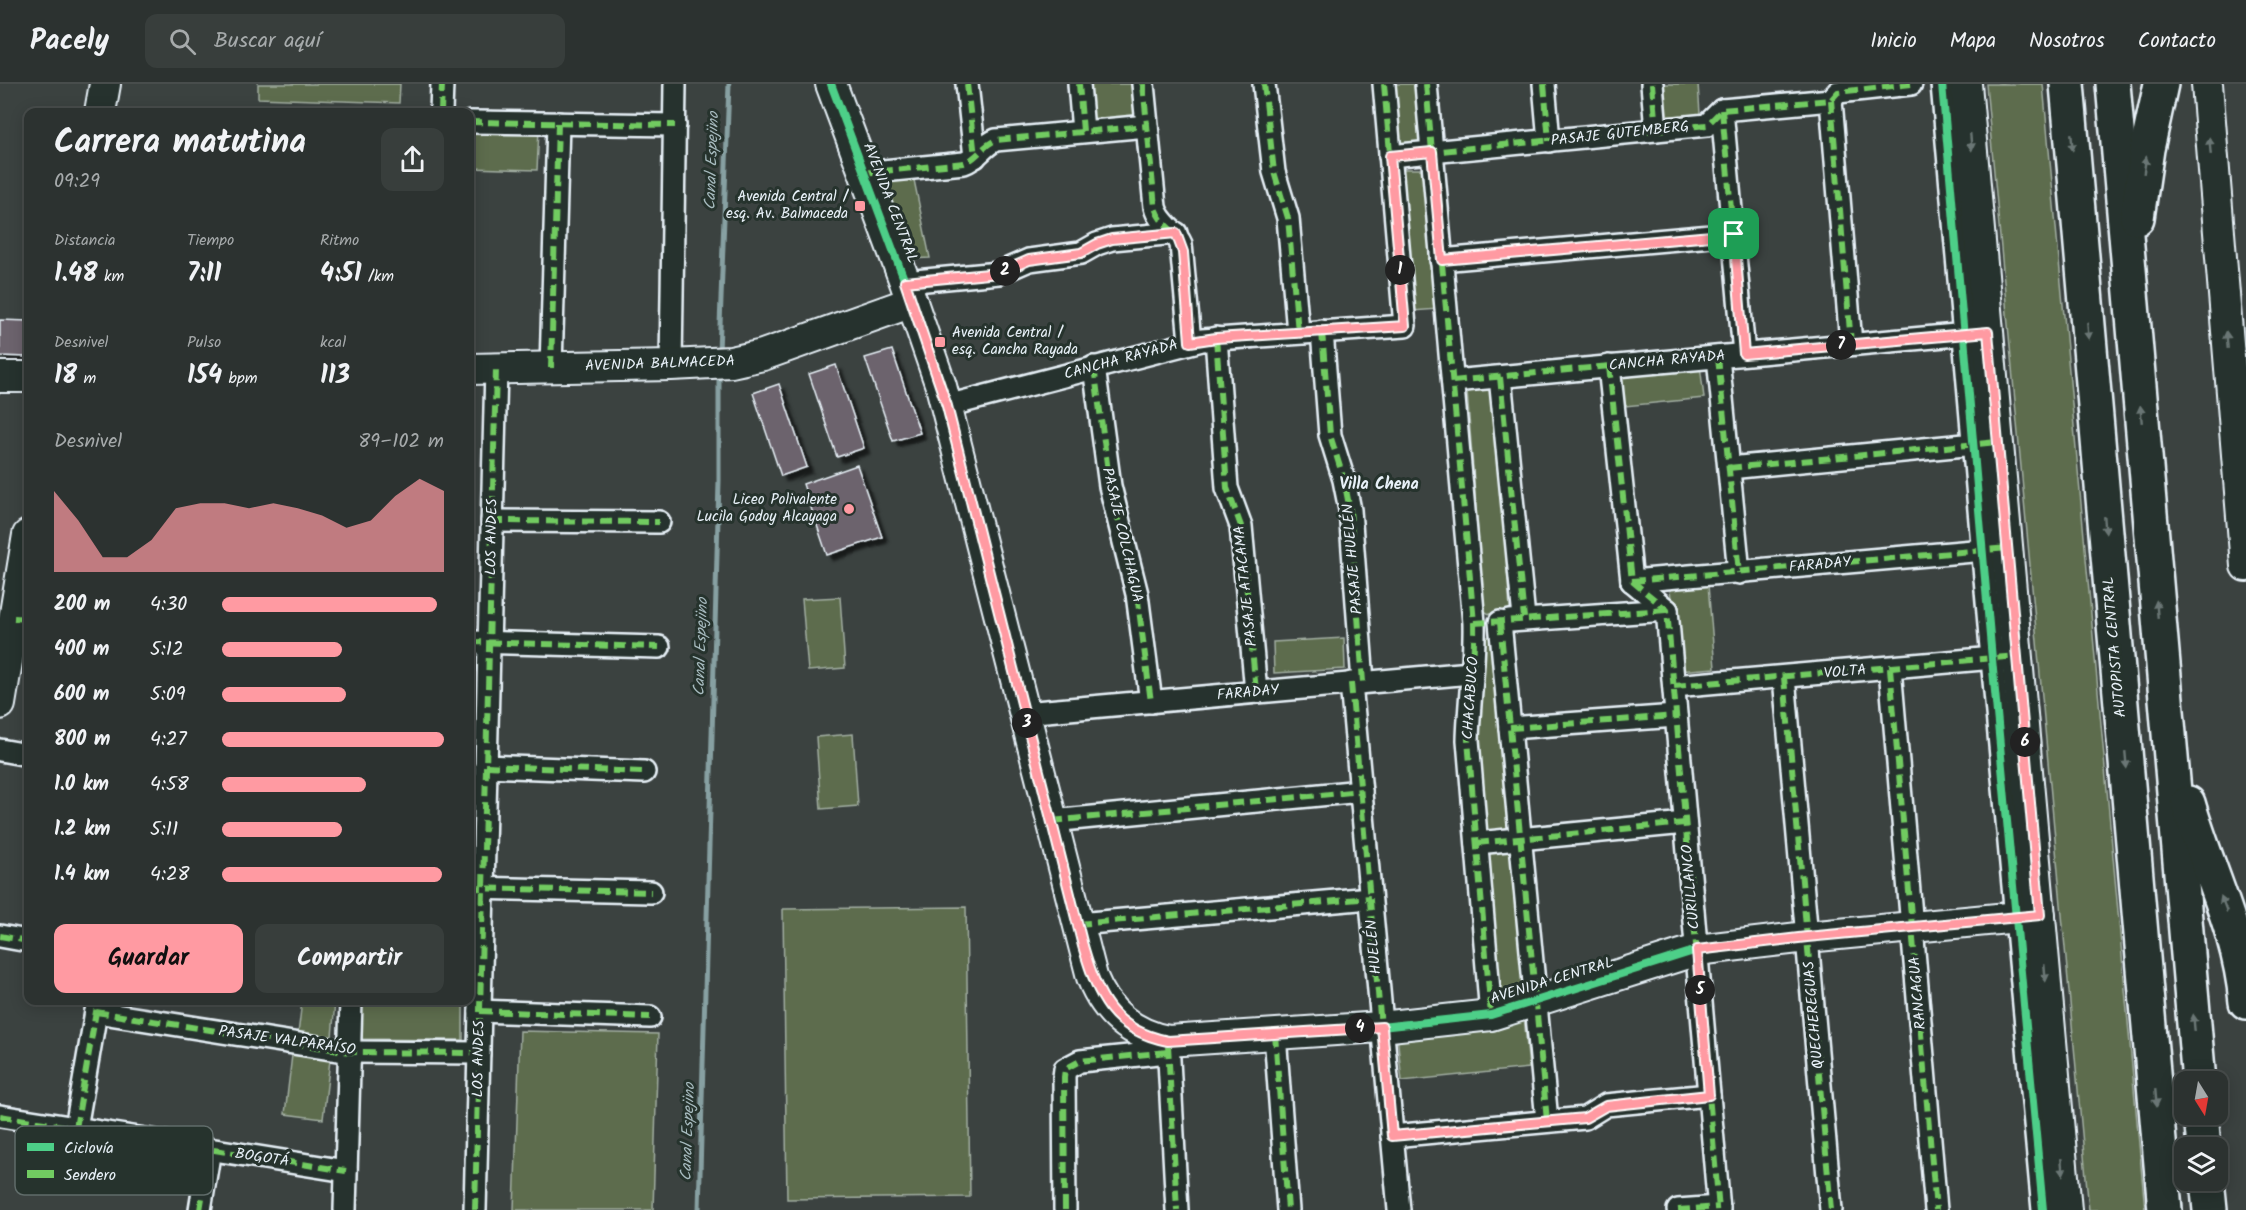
<!DOCTYPE html>
<html lang="es">
<head>
<meta charset="utf-8">
<style>
  body { margin:0; font-family:Kalam,sans-serif; background:#383e3c; color:#f1f3f6; height:100vh; display:flex; flex-direction:column; font-size:22px; white-space:nowrap }
  * { box-sizing:border-box; margin:0 }
  p { font-size:20px; color:#a6aaab }
  .icon { flex:none; width:33px; height:33px; fill:none; stroke:currentColor; stroke-width:2; stroke-linecap:round; stroke-linejoin:round }
  .map { position:relative; flex:1; overflow:hidden }
  .drawer { position:absolute; left:24px; top:24px; width:450px; height:897px; display:flex; flex-direction:column; background:#2c3230; border-radius:12px; box-shadow:0 3px 15px #0003,0 0 0 2px #484d4c }
  .drawer>* { flex:none }
  .needle { width:39px; rotate:169deg }
  .buttons { position:absolute; left:2174px; top:987px; display:grid; gap:12px }
  .buttons a { display:grid; place-items:center; width:54px; height:54px; border-radius:12px; background:#2c3230; box-shadow:0 3px 15px #0003,0 0 0 2px #484d4c; font-size:30px }
  .pin { position:absolute; display:grid; place-items:center; width:51px; height:51px; color:#fff; margin:-26px; border-radius:12px; box-shadow:0 3px 9px #0006 }
  .km { position:absolute; width:30px; height:30px; margin:-15px; border-radius:50%; background:#222; color:#fff; font-size:16px; line-height:30px; text-align:center }
  .round { display:grid; place-items:center; flex:none; width:63px; height:63px; border-radius:12px; background:#383e3c }
  .headline { display:flex; align-items:center; justify-content:space-between; height:102px; padding:0 30px }
  h1 { font-size:33px; font-weight:700; line-height:45px }
  .metrics { display:grid; grid-template-columns:repeat(3,1fr); gap:9px; height:102px; padding:6px 30px }
  .metrics div { display:grid; align-content:center }
  .metrics b { font-size:26px; font-weight:700 }
  .metrics small { font-size:16px; font-weight:400 }
  .metrics p { font-size:16px }
  .chart { height:168px; padding:12px 30px }
  .chart p { display:flex; justify-content:space-between }
  .chart svg { width:100%; height:108px; margin-top:6px; fill:#ff9aa2; opacity:.7 }
  .cta { display:flex; gap:12px; margin-top:auto; padding:12px 30px }
  .cta a { flex:1; height:69px; border-radius:12px; background:#ff9aa2; color:#111; font-size:24px; font-weight:700; line-height:69px; text-align:center }
  .cta a+a { background:#383e3c; color:#f1f3f6 }
  ul { padding:0 30px; list-style:none; font-size:20px }
  li { display:grid; grid-template-columns:96px 72px 1fr; align-items:center; height:45px }
  li i { height:15px; border-radius:8px; background:#ff9aa2 }
  header { display:flex; align-items:center; gap:36px; box-sizing:border-box; height:84px; padding:0 30px; background:#2c3230; border-bottom:2px solid #484d4c }
  header strong { font-size:28px }
  nav { display:flex; gap:33px; margin-inline-start:auto; font-size:21px }
  .search { width:420px; height:54px; background:#383e3c; display:flex; align-items:center; gap:15px; box-sizing:border-box; padding:0 21px; border-radius:12px; color:#a6aaab; font-size:22px }
  .map>svg:first-child { display:block }
</style>
</head>
<body>
<header>
<strong>Pacely</strong>
<div class="search"><svg class="icon" aria-label="search" viewBox="0 0 24 24"><circle cx="10" cy="10" r="6"/><path d="M15 15l6 6"/></svg>Buscar aquí</div>
<nav><a>Inicio</a><a>Mapa</a><a>Nosotros</a><a>Contacto</a></nav>
</header>
<div class="map">
<svg width="2246" height="1126" viewBox="0 0 2246 1126">
  <defs>
    <filter id="shadow"><feDropShadow dx="5.5" dy="5.5" stdDeviation="1.5" flood-color="#0009"/></filter>
  </defs>
  <rect width="100%" height="100%" fill="#3b4240"/>
  <filter id="ink" filterUnits="userSpaceOnUse"><feTurbulence type="fractalNoise" baseFrequency=".0167" numOctaves="2"/><feDisplacementMap in="SourceGraphic" scale="12" xChannelSelector="R" yChannelSelector="G"/><feConvolveMatrix kernelMatrix="1 2 1 2 8 2 1 2 1" color-interpolation-filters="sRGB"/></filter>
  <g filter="url(#ink)">
    <g fill="#5d6c4d" stroke="#a2aea2" stroke-width="1.5">
      <path d="M258 0H400L399 19 258 14Z"/>
      <path d="M1086 0H1134L1138 35 1089 40Z"/>
      <path d="M1393 0H1421L1423 61 1401 62 1397 58Z"/>
      <path d="M1659 0H1698L1700 30 1661 33Z"/>
      <path d="M1986 0H2043L2145 1126H2089Z"/>
      <path d="M470 43 539 45 537 86 470 84Z"/>
      <path d="M1400 85H1424L1438 225 1412 227Z"/>
      <path d="M913 91 930 174 907 175 874 96Z"/>
      <path d="M1700 281 1704 314 1625 322 1621 290Z"/>
      <path d="M1494 299 1510 527 1493 532 1484 527 1467 307Z"/>
      <path d="M1708 501 1715 584 1678 587 1670 505Z"/>
      <path d="M840 513 845 584 808 587 802 515Z"/>
      <path d="M1477 553H1492L1510 745 1483 748 1476 678Z"/>
      <path d="M1344 554 1345 585 1274 589 1273 558Z"/>
      <path d="M853 650 858 722 821 725 816 653Z"/>
      <path d="M1511 764 1525 903 1499 909 1485 767Z"/>
      <path d="M966 823 970 1113 787 1115 783 825Z"/>
      <path d="M302 917H335L332 953 298 950Z"/>
      <path d="M356 917H463V956L356 955Z"/>
      <path d="M1524 933 1529 984 1402 997 1397 951Z"/>
      <path d="M520 947 658 950 653 1126H514Z"/>
      <path d="M292 971 330 976 323 1035 285 1030Z"/>
    </g>
    <g fill="none" stroke-linecap="round" stroke-linejoin="round">
      <g stroke="#87a0a2" stroke-width="5">
        <path d="M719 268 729 0"/>
        <path d="M699 1126 719 397V286"/>
      </g>
    </g>
    <g fill="#6c646d" stroke="#e8f1f8" stroke-width="1.5" filter="url(#shadow)">
      <path d="M0 236 28 237V273L0 272Z"/>
      <path d="M892 266 920 349 893 357 865 274Z"/>
      <path d="M836 281 864 364 837 373 809 290Z"/>
      <path d="M779 300 807 383 781 392 753 309Z"/>
      <path d="M857 381 882 453 827 471 803 400Z"/>
    </g>
    <g fill="none" stroke-linecap="round" stroke-linejoin="round">
      <defs>
        <g id="street">
          <path d="M967 0 975 73"/>
          <path d="M1079 0 1083 47"/>
          <path d="M1143 0 1155 123C1159 140 1175 145 1181 160L1190 258"/>
          <path d="M1264 0 1274 88 1288 134 1298 248"/>
          <path d="M1426 0 1474 539C1475 578 1469 617 1468 656L1491 931"/>
          <path d="M1544 0 1549 57"/>
          <path d="M1652 0 1656 46"/>
          <path d="M1942 0 1992 575 2043 1126"/>
          <path d="M1831 16 1851 260"/>
          <path d="M1722 26 1744 270"/>
          <path d="M441 28 442 0"/>
          <path d="M470 38 675 41"/>
          <path d="M1390 72 1707 41 1722 26 1831 16 1838 8 1911 0"/>
          <path d="M863 89 964 79C977 75 983 61 996 56L1147 42"/>
          <path d="M1441 176 1734 150"/>
          <path d="M905 198 999 189 1029 176 1081 169 1097 160 1112 155 1176 149"/>
          <path d="M1322 247 1330 351 1344 396 1350 426 1363 598"/>
          <path d="M1216 254 1227 404 1241 442 1256 608"/>
          <path d="M1718 273 1739 489"/>
          <path d="M671 281 675 0"/>
          <path d="M1609 282 1632 497"/>
          <path d="M1094 283 1110 402 1137 510 1151 618"/>
          <path d="M551 284 558 39"/>
          <path d="M1500 293 1524 534"/>
          <path d="M1453 297 1978 249"/>
          <path d="M947 322 1202 256 1405 242 1384 0"/>
          <path d="M1729 384 1985 359"/>
          <path d="M492 437 659 438"/>
          <path d="M1632 497 1667 526 1719 1126"/>
          <path d="M1632 497 1996 465"/>
          <path d="M1510 537 1667 526"/>
          <path d="M1500 538 1547 1037"/>
          <path d="M470 558 659 563"/>
          <path d="M1890 584 1936 1126"/>
          <path d="M1784 593 1831 1126"/>
          <path d="M1351 599 1399 1126"/>
          <path d="M1674 602 2005 573"/>
          <path d="M1024 629 1471 589"/>
          <path d="M1510 644 1676 632"/>
          <path d="M0 666 28 671"/>
          <path d="M486 682 644 688"/>
          <path d="M1052 737 1361 707"/>
          <path d="M1477 759 1685 739"/>
          <path d="M470 804 651 808"/>
          <path d="M1078 840 1370 814"/>
          <path d="M0 852 28 857"/>
          <path d="M480 927 650 933"/>
          <path d="M96 928 350 968 479 969"/>
          <path d="M1275 950 1288 1126"/>
          <path d="M1168 957 1177 1126"/>
          <path d="M0 1032 346 1087"/>
          <path d="M76 1044 98 916"/>
          <path d="M1392 1052 1585 1034 1606 1021 1709 1011"/>
          <path d="M200 1126 210 1065"/>
          <path d="M345 1126 351 916"/>
          <path d="M475 1126 496 284"/>
          <path d="M1065 1126 1064 993 1065 985 1080 977 1168 968"/>
          <path d="M1678 1126 1719 1123"/>
        </g>
        <g id="secondary">
          <path d="M831 0 905 198 941 302 1092 893C1106 928 1131 950 1168 957L1381 943 1491 931 1697 866 1807 853 2040 831"/>
          <path d="M1966 0 2066 1126"/>
          <path d="M2207 0 2246 482"/>
          <path d="M100 28 105 0"/>
          <path d="M470 285 671 281 731 278 763 271 912 218"/>
          <path d="M0 293H28"/>
          <path d="M0 620 28 451"/>
        </g>
        <g id="highway">
          <path d="M2067 0 2165 1126"/>
          <path d="M2113 0 2199 998"/>
          <path d="M2137 134 2147 65 2161 0"/>
          <path d="M2188 719C2207 786 2240 847 2246 918"/>
          <path d="M2201 1030 2204 1064"/>
          <path d="M2207 1096 2210 1126"/>
        </g>
      </defs>
      <use href="#street" stroke="#e8f1f8" stroke-width="26"/>
      <use href="#secondary" stroke="#e8f1f8" stroke-width="34"/>
      <use href="#highway" stroke="#e8f1f8" stroke-width="38"/>
      <use href="#street" stroke="#26332d" stroke-width="21"/>
      <use href="#secondary" stroke="#26332d" stroke-width="30"/>
      <use href="#highway" stroke="#26332d" stroke-width="33"/>
      <g stroke="#71cb61" stroke-width="6" stroke-dasharray="12 6" stroke-linecap="butt">
        <path d="M967 0 975 73"/>
        <path d="M1079 0 1083 47"/>
        <path d="M1143 0 1155 123C1159 140 1175 145 1181 160L1190 258"/>
        <path d="M1264 0 1274 88 1288 134 1298 248"/>
        <path d="M1384 0 1405 242"/>
        <path d="M1426 0 1474 539C1475 578 1469 617 1468 656L1491 931"/>
        <path d="M1544 0 1549 57"/>
        <path d="M1652 0 1656 46"/>
        <path d="M1831 16 1851 260"/>
        <path d="M1722 26 1744 270"/>
        <path d="M441 28 442 0"/>
        <path d="M470 38 675 41"/>
        <path d="M1390 72 1707 41 1722 26 1831 16 1838 8 1911 0"/>
        <path d="M863 89 964 79C977 75 983 61 996 56L1147 42"/>
        <path d="M1441 176 1734 150"/>
        <path d="M905 198 999 189 1029 176 1081 169 1097 160 1112 155 1176 149"/>
        <path d="M1322 247 1330 351 1344 396 1350 426 1363 598"/>
        <path d="M1216 254 1227 404 1241 442 1256 608"/>
        <path d="M1718 273 1739 489"/>
        <path d="M1609 282 1632 497"/>
        <path d="M1094 283 1110 402 1137 510 1151 618"/>
        <path d="M551 284 558 39"/>
        <path d="M1500 293 1524 534"/>
        <path d="M1453 297 1631 280"/>
        <path d="M1729 384 1998 358"/>
        <path d="M492 437 659 438"/>
        <path d="M1632 497 1667 526 1719 1126"/>
        <path d="M1632 497 2007 464"/>
        <path d="M14 534 28 535"/>
        <path d="M1500 538 1547 1037"/>
        <path d="M1474 539 1667 526"/>
        <path d="M470 558 659 563"/>
        <path d="M1890 584 1936 1126"/>
        <path d="M1784 593 1831 1126"/>
        <path d="M1351 599 1381 943"/>
        <path d="M1674 602 2017 572"/>
        <path d="M1510 644 1676 632"/>
        <path d="M486 682 644 688"/>
        <path d="M1052 737 1361 707"/>
        <path d="M1477 759 1685 739"/>
        <path d="M470 804 651 808"/>
        <path d="M1078 840 1370 814"/>
        <path d="M0 852 28 857"/>
        <path d="M480 927 650 933"/>
        <path d="M96 928 350 968 479 969"/>
        <path d="M1275 950 1288 1126"/>
        <path d="M1168 961 1177 1126"/>
        <path d="M0 1032 346 1087"/>
        <path d="M76 1044 98 916"/>
        <path d="M1392 1052 1585 1034 1606 1021 1709 1011"/>
        <path d="M200 1126 210 1065"/>
        <path d="M475 1126 496 284"/>
        <path d="M1065 1126 1064 993 1065 985 1080 977 1168 968"/>
        <path d="M1678 1126 1719 1123"/>
      </g>
      <defs>
        <g id="cycleway">
          <path d="M831 0 905 198 941 302 1092 893C1106 928 1131 950 1168 957L1381 943 1491 931 1697 866 1807 853 2040 831"/>
          <path d="M1942 0 1992 575 2043 1126"/>
        </g>
      </defs>
      <use href="#cycleway" stroke="#26332d" stroke-width="11"/>
      <use href="#cycleway" stroke="#4dcf88" stroke-width="8"/>
    </g>
    <defs><path id="oneway-solid" d="M-6-.8H1V-3.2L6.5 0L1 3.2V.8H-6Z" transform="scale(1.5)"/></defs>
    <g fill="#6a7674">
      <use href="#oneway-solid" transform="translate(1971 58) rotate(85)"/>
      <use href="#oneway-solid" transform="translate(2072 58) rotate(85)"/>
      <use href="#oneway-solid" transform="translate(2210 62) rotate(-95)"/>
      <use href="#oneway-solid" transform="translate(2145 81) rotate(-81)"/>
      <use href="#oneway-solid" transform="translate(2088 247) rotate(85)"/>
      <use href="#oneway-solid" transform="translate(2227 256) rotate(-95)"/>
      <use href="#oneway-solid" transform="translate(2141 330) rotate(-95)"/>
      <use href="#oneway-solid" transform="translate(2105 441) rotate(85)"/>
      <use href="#oneway-solid" transform="translate(2157 525) rotate(-95)"/>
      <use href="#oneway-solid" transform="translate(2126 676) rotate(85)"/>
      <use href="#oneway-solid" transform="translate(2224 820) rotate(-111)"/>
      <use href="#oneway-solid" transform="translate(2045 889) rotate(85)"/>
      <use href="#oneway-solid" transform="translate(2194 939) rotate(-95)"/>
      <use href="#oneway-solid" transform="translate(2156 1014) rotate(85)"/>
      <use href="#oneway-solid" transform="translate(2062 1083) rotate(85)"/>
    </g>
  </g>
  <g fill="none" stroke-linecap="round" stroke-linejoin="round" filter="url(#ink)">
    <defs>
      <path id="route" d="M1432 68 1442 176 1734 150 1744 270 1988 248 2040 831 1807 853 1697 866 1709 1011 1606 1022 1585 1034 1392 1052 1382 943 1168 957C1112 946 1098 913 1083 862L947 322 905 198 999 189 1029 176 1081 169 1097 160 1112 155 1176 149 1183 168 1190 258 1216 254 1405 242 1390 72Z"/>
    </defs>
    <use href="#route" stroke="#fff" stroke-width="12"/>
    <use href="#route" stroke="#ff9aa2" stroke-width="8"/>
  </g>
  <g fill="#ff9aa2" stroke="#26332d" stroke-width="2">
    <rect x="854" y="116" width="12" height="12" rx="3"/>
    <rect x="934" y="252" width="12" height="12" rx="3"/>
    <circle cx="849" cy="425" r="6"/>
  </g>
  <g text-anchor="middle" dominant-baseline="central" stroke-width="6" stroke-linejoin="round" paint-order="stroke">
    <g font-size="15" fill="#e8f1f8" stroke="#26332d">
      <text transform="translate(1620 50) rotate(-6)">PASAJE GUTEMBERG</text>
      <text transform="translate(890 119) rotate(69)">AVENIDA CENTRAL</text>
      <text transform="translate(1121 276) rotate(-15)">CANCHA RAYADA</text>
      <text transform="translate(1667 277) rotate(-5)">CANCHA RAYADA</text>
      <text transform="translate(660 280) rotate(-2)">AVENIDA BALMACEDA</text>
      <text transform="translate(1122 451) rotate(77)">PASAJE COLCHAGUA</text>
      <text transform="translate(492 453) rotate(-89)">LOS ANDES</text>
      <text transform="translate(1353 475) rotate(-95)">PASAJE HUELÉN</text>
      <text transform="translate(1820 481) rotate(-5)">FARADAY</text>
      <text transform="translate(1246 502) rotate(-96)">PASAJE ATACAMA</text>
      <text transform="translate(2115 563) rotate(-95)">AUTOPISTA CENTRAL</text>
      <text transform="translate(1845 588) rotate(-5)">VOLTA</text>
      <text transform="translate(1248 609) rotate(-5)">FARADAY</text>
      <text transform="translate(1471 614) rotate(-86)">CHACABUCO</text>
      <text transform="translate(1691 803) rotate(-95)">CURILLANCO</text>
      <text transform="translate(1374 863) rotate(-95)">HUELÉN</text>
      <text transform="translate(1552 897) rotate(-17)">AVENIDA CENTRAL</text>
      <text transform="translate(1918 909) rotate(-95)">RANCAGUA</text>
      <text transform="translate(1814 931) rotate(-95)">QUECHEREGUAS</text>
      <text transform="translate(287 957) rotate(8)">PASAJE VALPARAÍSO</text>
      <text transform="translate(479 975) rotate(-89)">LOS ANDES</text>
      <text transform="translate(262 1074) rotate(9)">BOGOTÁ</text>
    </g>
    <g font-size="15" fill="#e8f1f8" stroke="#26332d" text-anchor="end">
      <text x="848" y="113">Avenida Central /<tspan x="848" dy="17">esq. Av. Balmaceda</tspan></text>
      <text x="952" y="249" text-anchor="start">Avenida Central /<tspan x="952" dy="17">esq. Cancha Rayada</tspan></text>
      <text x="837" y="416">Liceo Polivalente<tspan x="837" dy="17">Lucila Godoy Alcayaga</tspan></text>
    </g>
    <g font-size="16" font-style="italic" fill="#a7bbbf" stroke="#26332d">
      <text transform="translate(712 77) rotate(-88)">Canal Espejino</text>
      <text transform="translate(701 563) rotate(-88)">Canal Espejino</text>
      <text transform="translate(688 1048) rotate(-88)">Canal Espejino</text>
    </g>
    <g font-size="16" font-weight="bold" fill="#e8f1f8" stroke="#26332d">
      <text x="1379" y="400">Villa Chena</text>
    </g>
  </g>
  <rect x="15" y="1042" width="198" height="69" rx="9" fill="#26332d" stroke="#606c6a" stroke-width="1.5"/>
  <rect x="27" y="1059" width="27" height="8" fill="#4dcf88"/>
  <rect x="27" y="1086" width="27" height="8" fill="#71cb61"/>
  <g font-size="16" fill="#e8f1f8">
    <text x="64" y="1069">Ciclovía</text>
    <text x="64" y="1096">Sendero</text>
  </g>
</svg>
<div class="buttons">
<a><svg class="needle" viewBox="-14 -14 28 28"><path d="M0-13l5 13h-10z" fill="#e53935"/><path d="M0 13l5-13h-10z" fill="#a6aaab"/></svg></a>
<a><svg class="icon" aria-label="layers" viewBox="0 0 24 24"><path d="M12 4l9 5-9 5-9-5zM3 14l9 5 9-5"/></svg></a>
</div>
<div class="pin" style="left:1734px;top:150px;background:#1e9e55"><svg class="icon" aria-label="arrive" viewBox="0 0 24 24"><path d="M6 21V4h12l-3 4 3 4H6"/></svg></div>
<b class="km" style="left:1400px;top:186px">1</b>
<b class="km" style="left:1005px;top:187px">2</b>
<b class="km" style="left:1027px;top:639px">3</b>
<b class="km" style="left:1360px;top:944px">4</b>
<b class="km" style="left:1700px;top:906px">5</b>
<b class="km" style="left:2025px;top:658px">6</b>
<b class="km" style="left:1841px;top:261px">7</b>
<section class="drawer">
<div class="headline"><div><h1>Carrera matutina</h1><p>09:29</p></div><a class="round"><svg class="icon" aria-label="share" viewBox="0 0 24 24"><path d="M12 15V3M7 8l5-5 5 5M5 13v7h14v-7"/></svg></a></div>
<div class="metrics">
<div><p>Distancia</p><b>1.48<small> km</small></b></div>
<div><p>Tiempo</p><b>7:11</b></div>
<div><p>Ritmo</p><b>4:51<small> /km</small></b></div>
</div>
<div class="metrics">
<div><p>Desnivel</p><b>18<small> m</small></b></div>
<div><p>Pulso</p><b>154<small> bpm</small></b></div>
<div><p>kcal</p><b>113</b></div>
</div>
<div class="chart"><p><span>Desnivel</span>89–102 m</p>
<svg viewBox="0 0 160 44" preserveAspectRatio="none"><path d="M0 44V11L10 23L20 38L30 38L40 31L50 18L60 16L70 16L80 18L90 16L100 18L110 21L120 26L130 23L140 13L150 6L160 11V44z"/></svg>
</div>
<ul>
<li><b>200 m</b>4:30<i style="width:97%"></i></li>
<li><b>400 m</b>5:12<i style="width:54%"></i></li>
<li><b>600 m</b>5:09<i style="width:56%"></i></li>
<li><b>800 m</b>4:27<i style="width:100%"></i></li>
<li><b>1.0 km</b>4:58<i style="width:65%"></i></li>
<li><b>1.2 km</b>5:11<i style="width:54%"></i></li>
<li><b>1.4 km</b>4:28<i style="width:99%"></i></li>
</ul>
<div class="cta"><a>Guardar</a><a>Compartir</a></div>
</section>
</div>
</body>
</html>
